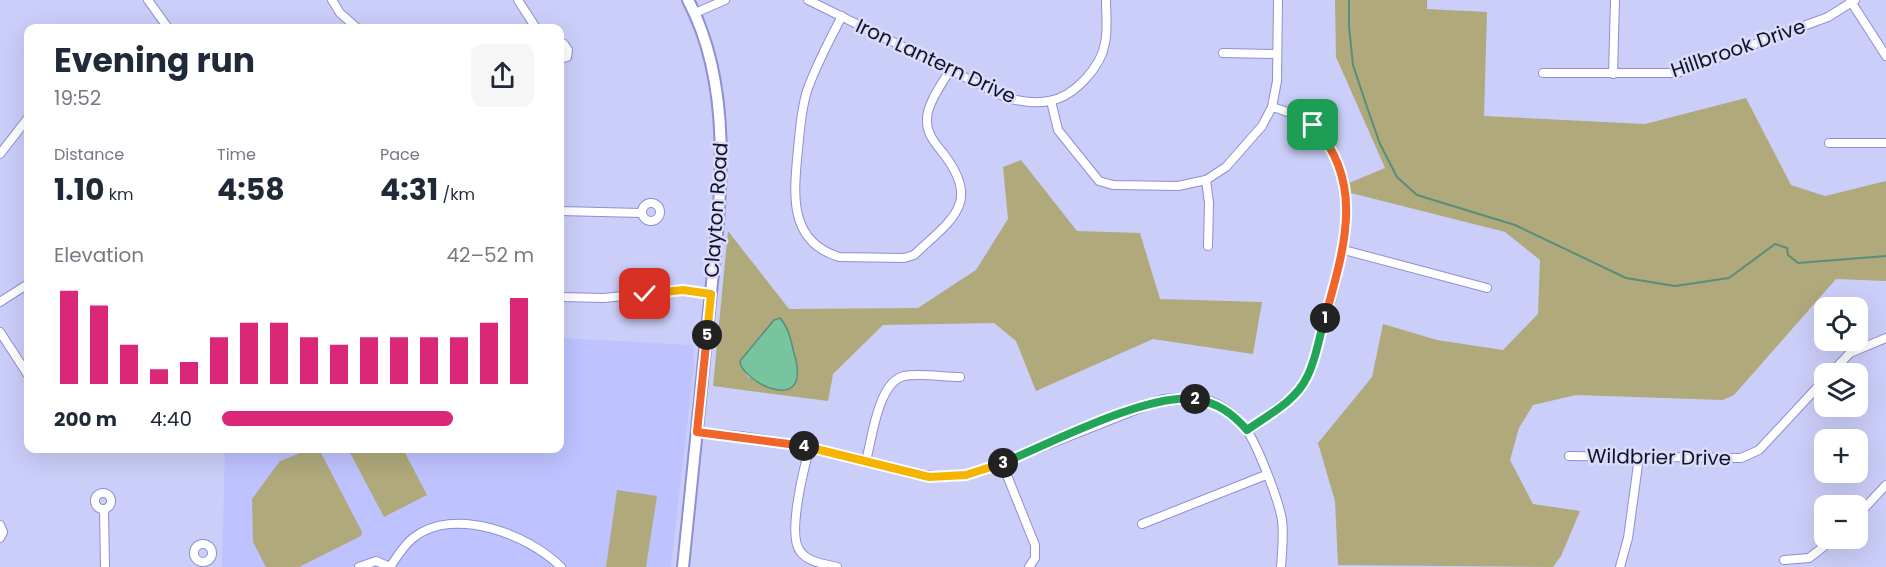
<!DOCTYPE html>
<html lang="en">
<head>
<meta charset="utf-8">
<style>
  body { margin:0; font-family:Poppins,sans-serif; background:#f6f6f7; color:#1f2937; height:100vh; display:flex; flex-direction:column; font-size:22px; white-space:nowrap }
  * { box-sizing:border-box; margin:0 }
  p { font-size:20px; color:#747a83 }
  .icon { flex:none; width:33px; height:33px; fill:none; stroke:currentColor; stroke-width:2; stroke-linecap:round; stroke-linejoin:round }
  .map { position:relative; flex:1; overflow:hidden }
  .side { position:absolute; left:24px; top:24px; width:540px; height:429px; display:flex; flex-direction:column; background:#fff; border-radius:12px; box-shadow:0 6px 24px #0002 }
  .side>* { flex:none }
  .fabs { position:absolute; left:1814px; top:297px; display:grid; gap:12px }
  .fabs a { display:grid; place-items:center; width:54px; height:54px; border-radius:12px; background:#fff; box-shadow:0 6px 24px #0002; font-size:30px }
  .pin { position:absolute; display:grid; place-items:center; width:51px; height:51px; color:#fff; margin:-26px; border-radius:12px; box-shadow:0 3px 9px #0006 }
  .km { position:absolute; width:30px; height:30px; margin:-15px; border-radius:50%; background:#222; color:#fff; font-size:16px; line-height:30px; text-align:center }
  .round { display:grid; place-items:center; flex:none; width:63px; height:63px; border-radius:12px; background:#f6f6f7 }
  .summary { display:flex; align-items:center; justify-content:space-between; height:102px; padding:0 30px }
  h1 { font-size:33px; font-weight:700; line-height:45px }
  .stats { display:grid; grid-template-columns:repeat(3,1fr); gap:9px; height:102px; padding:6px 30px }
  .stats div { display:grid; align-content:center }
  .stats b { font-size:30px; font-weight:700 }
  .stats small { font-size:16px; font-weight:400 }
  .stats p { font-size:16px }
  .chart { height:168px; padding:12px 30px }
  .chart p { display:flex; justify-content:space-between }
  .chart svg { width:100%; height:108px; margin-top:6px; stroke:#db2777; stroke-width:6 }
  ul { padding:0 30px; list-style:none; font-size:20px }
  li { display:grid; grid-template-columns:96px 72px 1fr; align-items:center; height:45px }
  li i { height:15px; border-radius:8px; background:#db2777 }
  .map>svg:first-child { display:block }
</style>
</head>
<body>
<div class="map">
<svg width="1886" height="567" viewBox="0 0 1886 567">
  <rect width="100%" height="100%" fill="#cbcef8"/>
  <path fill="#bec2ff" d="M560 338 693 345 694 365 671 567H222L225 449 560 448Z"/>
  <g fill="#afa97b" fill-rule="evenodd">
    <path d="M1335 0H1427V9L1487 12 1484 116 1645 124 1746 98 1791 185 1825 196 1886 181V281L1836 279 1734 395 1723 400 1576 395 1533 405 1519 428 1510 460 1533 504 1580 511 1561 556 1553 567 1338 565 1335 501 1318 443 1372 377 1383 324 1437 340 1503 350 1538 314 1540 260 1505 232 1351 193 1349 183 1385 168 1336 57Z"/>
    <path d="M1021 160 1077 231 1140 233 1160 299 1262 302 1253 354 1153 339 1036 391 1016 341 994 323 883 325 833 374 828 401 713 386 728 231 789 309 918 308 976 270 1008 219 1003 167ZM774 320 766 386 748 377 740 365Z"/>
    <path d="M313 448 319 449 362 532 361 536 299 567H266L253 542 252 499 280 461Z"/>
    <path d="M348 449H403L427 495 384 517Z"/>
    <path d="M617 490 657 496 646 567H606Z"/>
  </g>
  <path fill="#77c49e" stroke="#588e7b" stroke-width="1.5" d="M780 318C789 328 791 341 794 353 814 419 740 381 740 361L774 320Z"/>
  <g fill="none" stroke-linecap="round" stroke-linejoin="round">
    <path stroke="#588e7b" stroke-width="2" d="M1349 0V27L1353 65 1367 107 1380 144 1397 177 1417 195 1515 225 1626 278 1675 286 1729 278 1775 244 1787 248 1788 255 1798 263 1886 256"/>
    <defs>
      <g id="minor">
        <path d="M148 0 168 28"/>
        <path d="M332 0 340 13 357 28"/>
        <path d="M518 0 536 28"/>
        <path d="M808 0 1007 98C1020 101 1034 104 1049 101 1074 97 1101 67 1105 43 1108 29 1106 14 1106 0"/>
        <path d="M1850 0 1886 56"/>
        <path d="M695 13 725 0"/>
        <path d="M842 16C829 41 816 65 807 91 801 110 800 130 798 149 794 192 787 241 839 257L904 258 914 255C952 219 982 203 943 153 935 143 927 134 927 121 926 105 942 84 950 70"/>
        <path d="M560 43 564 44 568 50 567 57 560 59"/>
        <path d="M1223 53 1277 54"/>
        <path d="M1543 73H1677L1828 17 1855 0"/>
        <path d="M1613 74 1615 0"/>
        <path d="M1051 101 1058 130 1099 181 1113 185 1178 186 1206 180 1226 167 1262 126 1272 107 1277 81 1278 0"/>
        <path d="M1829 143H1886"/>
        <path d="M0 154 28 118"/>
        <path d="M1206 180 1209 203 1208 246"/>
        <circle cx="651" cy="212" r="9"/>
        <path d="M560 211 641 213"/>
        <path d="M1344 250 1487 288"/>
        <path d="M560 297 604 298 683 290 711 294"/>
        <path d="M0 302 28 284"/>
        <path d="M0 332 28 375"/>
        <path d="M1830 374 1850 353 1886 338"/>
        <path d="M1247 430 1296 394 1308 376C1333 295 1394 139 1272 107"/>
        <path d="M697 432 741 436 810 447 914 474 945 477 966 475 1002 463 1163 399C1179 398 1195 397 1210 401 1224 406 1238 417 1246 429 1258 446 1279 501 1282 520 1284 535 1282 552 1281 567"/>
        <path d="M810 447C804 467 787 535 800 551 807 562 825 564 837 567"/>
        <path d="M1569 456 1741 458 1759 450 1824 380"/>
        <path d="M866 461C872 439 878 382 904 376 921 373 943 377 960 377"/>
        <path d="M1002 463 1035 545V558L1029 567"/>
        <circle cx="103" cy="501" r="8"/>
        <path d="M104 509 105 567"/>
        <path d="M1857 516 1886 485"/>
        <path d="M1142 524 1266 475"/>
        <path d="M0 525 3 532 0 538"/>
        <circle cx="203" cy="553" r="9"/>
        <path d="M1784 560 1809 558 1835 538"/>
        <path d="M359 567 376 561 390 567"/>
        <path d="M390 567C397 557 403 546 413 538 454 505 529 535 561 567"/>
        <path d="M1620 567 1628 538 1639 457"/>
      </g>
      <path id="secondary" d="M683 567C691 488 699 410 707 331 717 225 740 98 688 0"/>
    </defs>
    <use href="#minor" stroke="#8d90d1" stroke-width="10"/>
    <use href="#secondary" stroke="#8d90d1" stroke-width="14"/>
    <use href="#minor" stroke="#fff" stroke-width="8"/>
    <use href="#secondary" stroke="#fff" stroke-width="10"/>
  </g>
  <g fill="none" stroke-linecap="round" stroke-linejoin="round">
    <defs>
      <path id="split-1" d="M1313 125C1367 183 1343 251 1325 318"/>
      <path id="split-2" d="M1195 399C1218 403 1232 413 1247 430 1268 415 1296 401 1307 377 1316 360 1319 337 1325 318"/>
      <path id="split-3" d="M1003 463C1051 443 1147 393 1195 399"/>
      <path id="split-4" d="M804 446 929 477 966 475 1003 463"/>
      <path id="split-5" d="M707 335 697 432 804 446"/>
      <path id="split-6" d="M645 294 683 290 711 294 707 335"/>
    </defs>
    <use href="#split-1" stroke="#fff" stroke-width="12"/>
    <use href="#split-2" stroke="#fff" stroke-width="12"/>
    <use href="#split-3" stroke="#fff" stroke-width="12"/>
    <use href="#split-4" stroke="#fff" stroke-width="12"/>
    <use href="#split-5" stroke="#fff" stroke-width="12"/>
    <use href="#split-6" stroke="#fff" stroke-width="12"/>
    <use href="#split-1" stroke="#f0652b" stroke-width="8"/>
    <use href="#split-2" stroke="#22a559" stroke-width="8"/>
    <use href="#split-3" stroke="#22a559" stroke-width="8"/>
    <use href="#split-4" stroke="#f5b400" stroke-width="8"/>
    <use href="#split-5" stroke="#f0652b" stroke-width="8"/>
    <use href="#split-6" stroke="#f5b400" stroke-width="8"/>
  </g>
  <g text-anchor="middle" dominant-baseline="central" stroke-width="5" stroke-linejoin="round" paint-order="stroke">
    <g font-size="20" fill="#111129" stroke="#dadcf9">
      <text transform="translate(1738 48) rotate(-19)">Hillbrook Drive</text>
      <text transform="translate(936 61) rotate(25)">Iron Lantern Drive</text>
      <text transform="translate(716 210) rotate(-86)">Clayton Road</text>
      <text transform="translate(1659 457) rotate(1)">Wildbrier Drive</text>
    </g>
  </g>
</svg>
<div class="fabs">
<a><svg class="icon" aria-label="locate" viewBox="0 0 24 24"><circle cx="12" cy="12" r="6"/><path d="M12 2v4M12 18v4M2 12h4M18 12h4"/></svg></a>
<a><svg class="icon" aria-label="layers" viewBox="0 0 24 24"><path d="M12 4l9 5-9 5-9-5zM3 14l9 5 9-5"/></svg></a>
<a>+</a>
<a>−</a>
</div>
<div class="pin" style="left:1313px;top:125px;background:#1e9e55"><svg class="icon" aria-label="arrive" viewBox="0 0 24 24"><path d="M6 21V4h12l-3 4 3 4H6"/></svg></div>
<div class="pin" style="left:645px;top:294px;background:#d93025"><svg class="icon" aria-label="check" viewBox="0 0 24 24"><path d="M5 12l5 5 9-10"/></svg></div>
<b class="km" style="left:1325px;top:318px">1</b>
<b class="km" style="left:1195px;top:399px">2</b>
<b class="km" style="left:1003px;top:463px">3</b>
<b class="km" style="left:804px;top:446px">4</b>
<b class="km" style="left:707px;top:335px">5</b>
<section class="side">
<div class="summary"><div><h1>Evening run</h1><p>19:52</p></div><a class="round"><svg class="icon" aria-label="share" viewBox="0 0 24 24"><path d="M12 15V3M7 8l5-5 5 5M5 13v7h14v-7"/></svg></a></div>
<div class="stats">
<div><p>Distance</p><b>1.10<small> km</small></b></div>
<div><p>Time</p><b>4:58</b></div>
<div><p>Pace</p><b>4:31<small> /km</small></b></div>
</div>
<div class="chart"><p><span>Elevation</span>42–52 m</p>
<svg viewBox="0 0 160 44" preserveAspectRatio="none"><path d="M5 44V6M15 44V12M25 44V28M35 44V38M45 44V35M55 44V25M65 44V19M75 44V19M85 44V25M95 44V28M105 44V25M115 44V25M125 44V25M135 44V25M145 44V19M155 44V9"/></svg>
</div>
<ul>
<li><b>200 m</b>4:40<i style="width:74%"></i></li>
</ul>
</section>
</div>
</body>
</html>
